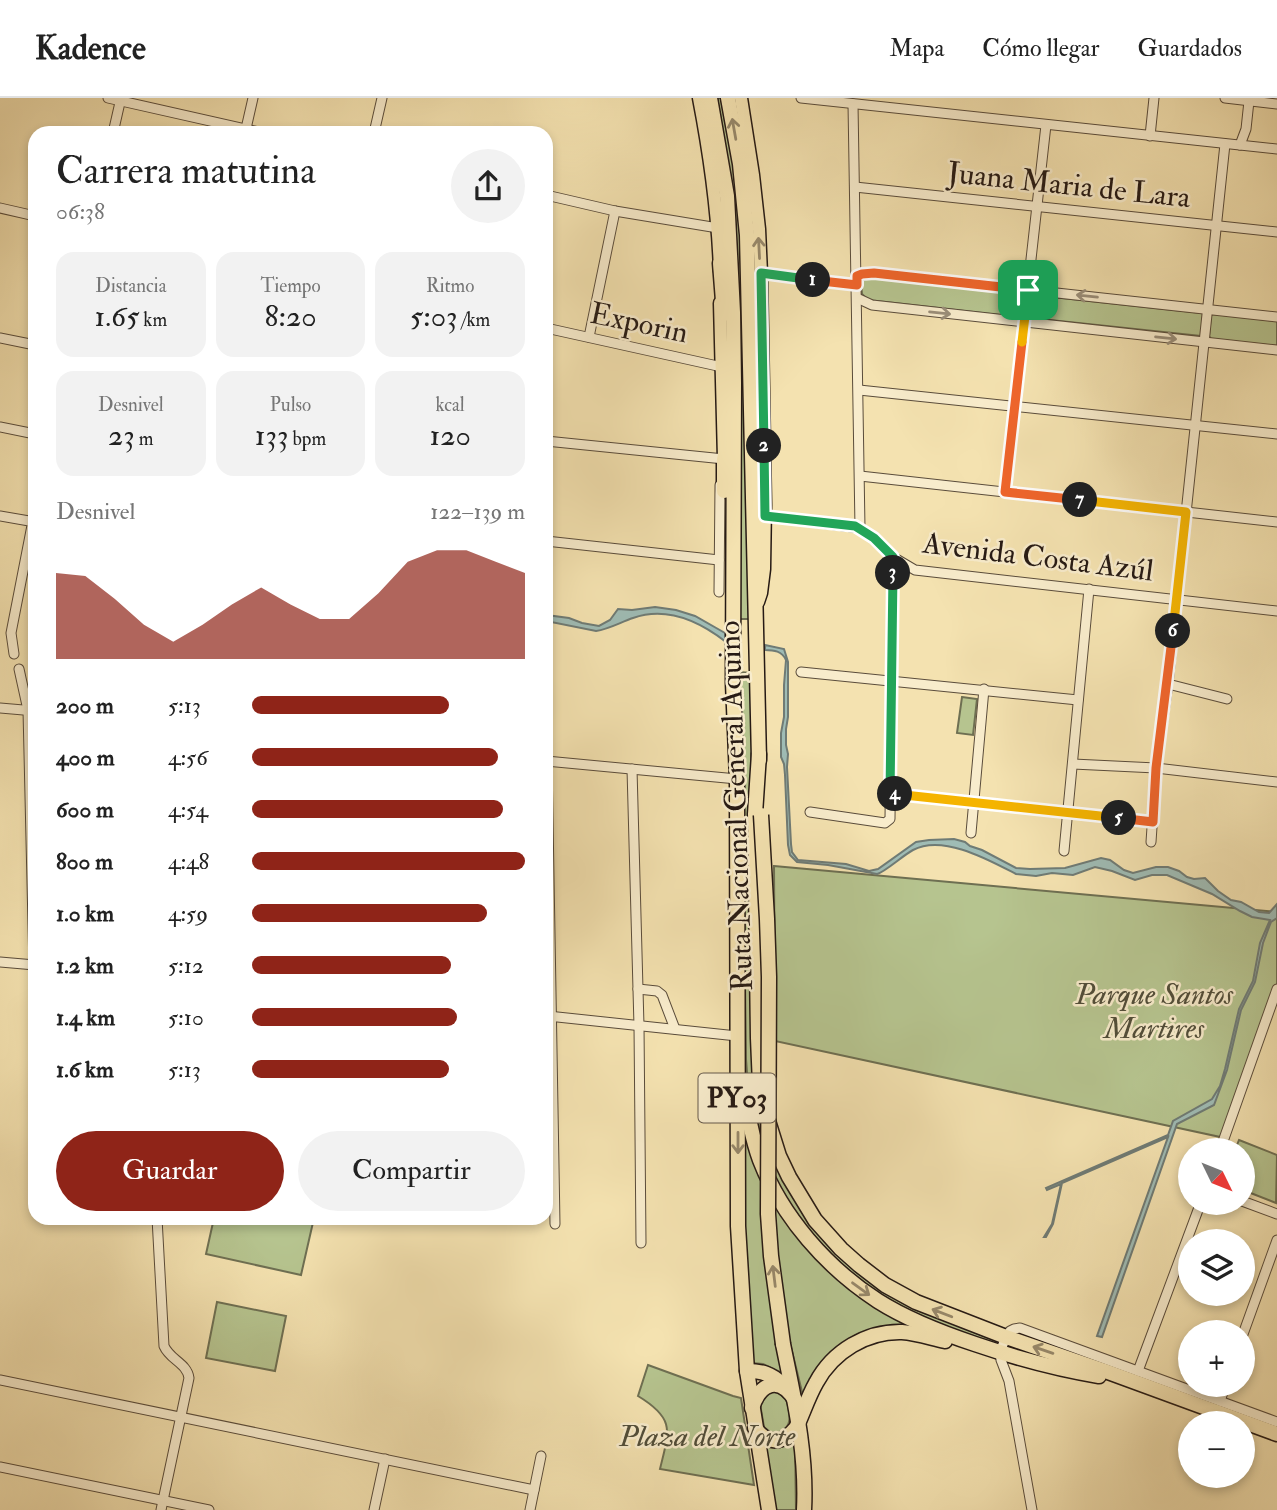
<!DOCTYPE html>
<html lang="es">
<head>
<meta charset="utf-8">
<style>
  body { margin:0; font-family:"IM FELL Double Pica",serif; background:#f2f2f2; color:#222; height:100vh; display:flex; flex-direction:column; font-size:26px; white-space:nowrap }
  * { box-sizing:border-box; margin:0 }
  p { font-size:23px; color:#767676 }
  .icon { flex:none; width:38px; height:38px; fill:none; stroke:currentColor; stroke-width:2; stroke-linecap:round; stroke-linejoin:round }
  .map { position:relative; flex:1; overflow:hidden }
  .details { position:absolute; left:28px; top:28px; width:525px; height:1099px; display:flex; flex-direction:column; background:#fff; border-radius:21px; box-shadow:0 4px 10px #0003 }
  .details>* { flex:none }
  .needle { width:46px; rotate:133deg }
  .tools { position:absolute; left:1178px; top:1040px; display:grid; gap:14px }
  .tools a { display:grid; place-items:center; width:77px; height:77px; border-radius:50%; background:#fff; box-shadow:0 4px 10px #0003; font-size:35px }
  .pin { position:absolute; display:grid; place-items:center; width:60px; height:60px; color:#fff; margin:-30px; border-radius:14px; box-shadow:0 4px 10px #0006 }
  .km { position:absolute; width:35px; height:35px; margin:-18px; border-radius:50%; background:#222; color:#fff; font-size:19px; line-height:35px; text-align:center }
  .round { display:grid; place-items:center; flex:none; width:74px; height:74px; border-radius:37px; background:#f2f2f2 }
  .summary { display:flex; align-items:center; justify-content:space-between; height:119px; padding:0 28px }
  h1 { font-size:38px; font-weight:600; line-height:52px }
  .stats { display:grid; grid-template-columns:repeat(3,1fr); gap:10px; height:119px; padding:7px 28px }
  .stats div { display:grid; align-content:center; border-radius:18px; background:#f2f2f2; text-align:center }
  .stats b { font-size:30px; font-weight:600 }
  .stats small { font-size:19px; font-weight:400 }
  .stats p { font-size:19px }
  .chart { height:196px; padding:14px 28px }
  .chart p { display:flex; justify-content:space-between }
  .chart svg { width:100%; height:126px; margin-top:7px; fill:#8f2418; opacity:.7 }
  .primary-button { display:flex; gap:14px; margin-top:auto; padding:14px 28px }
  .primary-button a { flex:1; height:80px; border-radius:42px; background:#8f2418; color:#fff; font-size:28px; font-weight:600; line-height:80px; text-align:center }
  .primary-button a+a { background:#f2f2f2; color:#222 }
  ul { padding:0 28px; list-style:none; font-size:23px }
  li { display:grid; grid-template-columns:112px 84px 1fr; align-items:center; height:52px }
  li i { height:18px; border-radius:9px; background:#8f2418 }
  header { display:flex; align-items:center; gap:42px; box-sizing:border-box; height:98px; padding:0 35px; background:#fff; border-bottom:2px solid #e0e0e0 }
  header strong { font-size:33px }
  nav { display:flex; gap:38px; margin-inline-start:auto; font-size:24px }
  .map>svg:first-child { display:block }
</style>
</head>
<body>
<header>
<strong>Kadence</strong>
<nav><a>Mapa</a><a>Cómo llegar</a><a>Guardados</a></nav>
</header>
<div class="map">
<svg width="1277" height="1412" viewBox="0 0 1277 1412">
  <rect width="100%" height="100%" fill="#f4e2b0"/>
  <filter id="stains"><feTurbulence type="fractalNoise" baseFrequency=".00286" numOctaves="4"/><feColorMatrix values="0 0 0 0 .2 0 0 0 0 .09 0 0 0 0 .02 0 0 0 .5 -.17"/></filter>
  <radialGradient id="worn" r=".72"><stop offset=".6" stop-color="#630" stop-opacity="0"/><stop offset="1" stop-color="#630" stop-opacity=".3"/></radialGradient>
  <g fill="#b6c48f" stroke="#6e6f52" stroke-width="2">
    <path d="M714 0H724L739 100 751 521H738Z"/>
    <path d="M869 179 1020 195 1023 198 1021 216 1017 219 868 202 862 196 861 184Z"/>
    <path d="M1034 197 1202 215 1203 216 1201 238 1031 220 1029 219 1031 199Z"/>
    <path d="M1211 217 1214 216 1277 223V248L1211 241 1209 238Z"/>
    <path d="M738 574 752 575 761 1053 748 988 746 961 743 721Z"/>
    <path d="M962 599 977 601 973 637 957 635Z"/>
    <path d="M774 768 1277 814V896L1225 1040 775 943Z"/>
    <path d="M741 1020 762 1079 782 1275 763 1266 752 1265 746 1222Z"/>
    <path d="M1239 1042 1277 1057 1276 1105 1243 1092 1242 1052H1235Z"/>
    <path d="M773 1055 845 1160 996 1242 995 1246 990 1247 895 1207 839 1167 803 1128 774 1079Z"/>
    <path d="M774 1100 855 1193 902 1225 919 1232 876 1233 803 1298 789 1241 776 1146Z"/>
    <path d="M214 1120H314L301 1177 206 1156Z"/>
    <path d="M217 1204 286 1218 275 1273 206 1260Z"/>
    <path d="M648 1267 733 1298 741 1300 754 1387 660 1371C669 1333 676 1321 638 1298Z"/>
    <path d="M775 1292 786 1301C791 1317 794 1333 772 1336L764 1329 760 1306 763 1298Z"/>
    <path d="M794 1343 795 1344 796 1412H774L764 1346 779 1350Z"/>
  </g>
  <g fill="#9fbcb5" stroke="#6f7b75" stroke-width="2">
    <path d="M655 509 676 512 695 518 725 535 726 544C699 523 667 508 633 520 621 524 609 531 596 533L546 523V517L569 520 582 525 599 528 610 522 618 511 632 512Z"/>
    <path d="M765 547 784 551 788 564V619L786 631V647L788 656 787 669 791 746 792 754 798 762 846 766 869 773 878 771 916 744 929 742 954 741 965 744 970 748 982 752 1016 770 1030 771 1065 770 1101 760 1110 762 1124 772 1133 775 1156 769H1168L1179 773 1187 779 1194 781 1205 780 1218 793 1231 802 1241 804 1259 814 1269 815 1277 806V820L1271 824 1263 845 1255 884 1241 912 1227 972 1214 1007 1177 1026 1102 1239 1097 1238 1168 1039 1062 1085 1053 1126 1046 1139H1044L1052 1126 1061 1086 1047 1092 1046 1090 1168 1037 1173 1023 1212 1001 1220 988 1225 971 1239 911 1253 883 1260 845 1270 822 1252 819 1240 813 1212 796 1167 777H1152L1135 782 1112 773 1095 769 1073 777 1052 775 1036 778 1016 776C989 762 943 736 913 752 902 758 885 774 877 776L828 767 797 764 790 757 788 747 785 677 784 666 781 659V635L784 619V587L786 562C782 553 774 552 765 552Z"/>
  </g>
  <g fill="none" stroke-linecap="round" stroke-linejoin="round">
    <defs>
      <g id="minor">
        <path d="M108 0 263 35"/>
        <path d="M801 0 1277 51"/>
        <path d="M1225 0 1277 6"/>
        <path d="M853 6 860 430"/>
        <path d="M113 35 121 0"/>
        <path d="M245 35 253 0"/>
        <path d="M374 35 382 0"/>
        <path d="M1150 38 1154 0"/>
        <path d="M1240 47 1246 31 1249 3"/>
        <path d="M855 89 1277 134"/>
        <path d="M546 97 615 113 718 130"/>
        <path d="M0 110 35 118"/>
        <path d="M761 175 857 187"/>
        <path d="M857 179 862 176 874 175 1277 219"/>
        <path d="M857 200 872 207 1277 252"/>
        <path d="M546 230 722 269"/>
        <path d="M589 239 615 113"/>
        <path d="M0 240 35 247"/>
        <path d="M859 292 1277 336"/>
        <path d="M0 329 35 336"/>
        <path d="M546 343 724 361"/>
        <path d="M860 378 1277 424"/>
        <path d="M1005 394 1046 27"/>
        <path d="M0 418 35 424"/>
        <path d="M765 418 860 430 874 440 893 459 915 472 1277 513"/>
        <path d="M546 443 719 462"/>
        <path d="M719 494 720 387"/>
        <path d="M14 556 11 535 35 412"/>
        <path d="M19 571 28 612 35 913"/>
        <path d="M801 574 1078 602"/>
        <path d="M1168 586 1227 601"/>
        <path d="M0 610 35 613"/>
        <path d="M546 663 737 681"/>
        <path d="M547 663 555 1126"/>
        <path d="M1073 666 1156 670 1277 684"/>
        <path d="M632 671 639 928 641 1145"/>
        <path d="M890 696 1153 724"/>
        <path d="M810 714 885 725 890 721 893 459"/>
        <path d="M971 735 984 591"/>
        <path d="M1151 744 1156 670 1168 586 1225 46"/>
        <path d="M1064 753 1089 491"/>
        <path d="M0 864 35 867"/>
        <path d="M638 891 657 893 662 897 675 931"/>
        <path d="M548 918 737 938"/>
        <path d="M1220 1052 1277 891"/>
        <path d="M1242 1103 1277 1116"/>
        <path d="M157 1120 164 1248C170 1262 187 1265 189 1280L161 1412"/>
        <path d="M1242 1239 1277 1142"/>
        <path d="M1138 1273 1201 1104"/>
        <path d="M0 1282 534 1392"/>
        <path d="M1220 1303 1226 1286"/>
        <path d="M0 1369 209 1412"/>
        <path d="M374 1412 385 1361"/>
        <path d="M530 1412 541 1358"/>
        <path d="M1032 1412 1009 1283 1001 1262 1000 1254 1006 1239 1010 1233 1014 1231 1020 1230 1277 1324"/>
      </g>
      <g id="major">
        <path d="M699 0C710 57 718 115 720 173"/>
        <path d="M741 0 753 77 759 131 761 175 765 407 764 471 761 495 758 504"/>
        <path d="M720 205 724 361"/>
      </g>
      <g id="highway">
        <path d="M710 0 727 98 733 214 734 285 733 585 737 681 738 1128 747 1273 769 1412"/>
        <path d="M728 0 740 66 747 137 759 662"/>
        <path d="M720 165 724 216"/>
        <path d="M724 361V393"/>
        <path d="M759 656 755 716 758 940 760 987 764 1010 779 1058 789 1079 815 1122 841 1151 859 1167 885 1187 916 1204 1006 1239 1105 1273 1277 1336"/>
        <path d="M744 994C748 1017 752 1040 760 1062 782 1119 827 1170 878 1203 908 1222 942 1235 975 1246 1016 1260 1056 1271 1099 1278"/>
        <path d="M783 1246C794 1301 807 1354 804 1412"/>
        <path d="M747 1273C762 1273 772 1276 783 1287"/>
        <path d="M752 1310C760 1285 779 1277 795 1302"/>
        <path d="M755 1330C767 1347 783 1346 796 1330 803 1315 808 1299 816 1285 833 1253 867 1233 902 1234 917 1235 931 1240 945 1243"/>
      </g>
    </defs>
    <use href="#minor" stroke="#5a4c3b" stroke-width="11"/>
    <use href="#major" stroke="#261a14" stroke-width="15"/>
    <use href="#highway" stroke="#261a14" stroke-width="17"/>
    <use href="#minor" stroke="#f8eccc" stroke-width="9"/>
    <use href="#major" stroke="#f4e2b0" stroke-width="12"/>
    <use href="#highway" stroke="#f4e2b0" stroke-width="14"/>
    <defs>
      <path id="highway-bridge" d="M761 717 767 821 769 879 768 1116 771 1158 783 1246"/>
    </defs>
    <use href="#highway-bridge" stroke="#261a14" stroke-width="17" stroke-linecap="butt"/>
    <use href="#highway-bridge" stroke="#f4e2b0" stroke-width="14"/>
  </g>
  <defs><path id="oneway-shaft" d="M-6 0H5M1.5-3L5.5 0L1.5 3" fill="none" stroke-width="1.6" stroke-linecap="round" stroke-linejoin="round" transform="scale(1.75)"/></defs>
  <g stroke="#97886a">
    <use href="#oneway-shaft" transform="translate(734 31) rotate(-100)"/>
    <use href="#oneway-shaft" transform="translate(759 150) rotate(-93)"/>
    <use href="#oneway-shaft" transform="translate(738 1045) rotate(90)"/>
    <use href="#oneway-shaft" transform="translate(774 1178) rotate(-97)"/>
    <use href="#oneway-shaft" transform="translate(861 1191) rotate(36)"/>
    <use href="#oneway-shaft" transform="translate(942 1215) rotate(-159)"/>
    <use href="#oneway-shaft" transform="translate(1043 1252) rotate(-161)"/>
  </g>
  <g stroke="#9a8e79">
    <use href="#oneway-shaft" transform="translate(1087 198) rotate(-174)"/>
    <use href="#oneway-shaft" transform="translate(940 215) rotate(6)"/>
    <use href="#oneway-shaft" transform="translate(1166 240) rotate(6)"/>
  </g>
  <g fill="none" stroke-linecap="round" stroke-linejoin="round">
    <defs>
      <path id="split-1" d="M813 182 857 187V178L862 176 874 175 1028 192"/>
      <path id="split-2" d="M764 348 761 175 813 182"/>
      <path id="split-3" d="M764 348 765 418 855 428 874 440 893 459V475"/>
      <path id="split-4" d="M893 475 890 696H895"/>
      <path id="split-5" d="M895 696 1119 720"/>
      <path id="split-6" d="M1119 720 1153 724 1156 670 1173 533"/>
      <path id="split-7" d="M1080 402 1186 414 1173 533"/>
      <path id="split-8" d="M1022 244 1005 394 1080 402"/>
      <path id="split-9" d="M1022 244 1028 192"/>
    </defs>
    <use href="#split-1" stroke="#fff" stroke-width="14"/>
    <use href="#split-2" stroke="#fff" stroke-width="14"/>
    <use href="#split-3" stroke="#fff" stroke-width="14"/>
    <use href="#split-4" stroke="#fff" stroke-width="14"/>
    <use href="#split-5" stroke="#fff" stroke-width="14"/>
    <use href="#split-6" stroke="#fff" stroke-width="14"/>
    <use href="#split-7" stroke="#fff" stroke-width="14"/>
    <use href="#split-8" stroke="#fff" stroke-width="14"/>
    <use href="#split-9" stroke="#fff" stroke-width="14"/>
    <use href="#split-1" stroke="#f0652b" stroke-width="9"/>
    <use href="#split-2" stroke="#22a559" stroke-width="9"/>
    <use href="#split-3" stroke="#22a559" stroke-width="9"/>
    <use href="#split-4" stroke="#22a559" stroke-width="9"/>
    <use href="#split-5" stroke="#f5b400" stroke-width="9"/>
    <use href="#split-6" stroke="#f0652b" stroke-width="9"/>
    <use href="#split-7" stroke="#f5b400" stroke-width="9"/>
    <use href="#split-8" stroke="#f0652b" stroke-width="9"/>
    <use href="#split-9" stroke="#f5b400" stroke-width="9"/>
  </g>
  <g text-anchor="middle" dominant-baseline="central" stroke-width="5" stroke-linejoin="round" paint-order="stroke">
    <rect fill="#f8eccc" stroke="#65594b" stroke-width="2" x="698.5" y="975.5" width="77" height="49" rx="5"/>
    <g font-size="28" font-weight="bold" fill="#261a14">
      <text x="737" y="1000">PY03</text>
    </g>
    <g font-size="30" fill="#261a14" stroke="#f8eccc">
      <text transform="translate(1069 87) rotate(6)">Juana Maria de Lara</text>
      <text transform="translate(639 225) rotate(12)">Exporin</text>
      <text transform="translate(1038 459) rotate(7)">Avenida Costa Azúl</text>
      <text transform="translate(736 708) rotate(-92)">Ruta Nacional General Aquino</text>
    </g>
    <g font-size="30" font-style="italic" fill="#514d39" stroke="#f8eccc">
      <text x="1154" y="896">Parque Santos<tspan x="1154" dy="34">Martires</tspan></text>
      <text x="707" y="1338">Plaza del Norte</text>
    </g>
  </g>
  <rect width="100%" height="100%" filter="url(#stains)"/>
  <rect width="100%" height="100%" fill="url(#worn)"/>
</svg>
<div class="tools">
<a><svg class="needle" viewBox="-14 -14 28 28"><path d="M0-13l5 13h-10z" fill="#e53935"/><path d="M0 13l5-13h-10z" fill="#767676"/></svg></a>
<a><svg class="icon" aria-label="layers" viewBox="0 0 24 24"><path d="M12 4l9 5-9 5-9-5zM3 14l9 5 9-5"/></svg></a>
<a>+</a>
<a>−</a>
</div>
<div class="pin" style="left:1028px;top:192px;background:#1e9e55"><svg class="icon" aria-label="arrive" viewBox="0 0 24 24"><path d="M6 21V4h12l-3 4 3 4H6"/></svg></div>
<b class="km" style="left:813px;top:182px">1</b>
<b class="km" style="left:764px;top:348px">2</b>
<b class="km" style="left:893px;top:475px">3</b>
<b class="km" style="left:895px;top:696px">4</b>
<b class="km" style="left:1119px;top:720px">5</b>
<b class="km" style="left:1173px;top:533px">6</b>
<b class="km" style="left:1080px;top:402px">7</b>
<section class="details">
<div class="summary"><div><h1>Carrera matutina</h1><p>06:38</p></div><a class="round"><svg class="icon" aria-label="share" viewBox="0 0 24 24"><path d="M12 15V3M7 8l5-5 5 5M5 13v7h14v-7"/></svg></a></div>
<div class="stats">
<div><p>Distancia</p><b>1.65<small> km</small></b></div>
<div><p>Tiempo</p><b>8:20</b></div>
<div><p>Ritmo</p><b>5:03<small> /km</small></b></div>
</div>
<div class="stats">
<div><p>Desnivel</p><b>23<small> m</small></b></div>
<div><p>Pulso</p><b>133<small> bpm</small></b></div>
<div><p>kcal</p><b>120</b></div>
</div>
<div class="chart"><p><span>Desnivel</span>122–139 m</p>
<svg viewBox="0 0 160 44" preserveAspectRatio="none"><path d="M0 44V14L10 15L20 23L30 32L40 38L50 32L60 25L70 19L80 25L90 30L100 30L110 21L120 10L130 6L140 6L150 10L160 14V44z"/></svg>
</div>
<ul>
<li><b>200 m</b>5:13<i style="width:72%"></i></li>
<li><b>400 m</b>4:56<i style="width:90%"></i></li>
<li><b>600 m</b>4:54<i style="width:92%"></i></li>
<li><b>800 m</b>4:48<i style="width:100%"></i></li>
<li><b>1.0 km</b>4:59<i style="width:86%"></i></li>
<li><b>1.2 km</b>5:12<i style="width:73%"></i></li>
<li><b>1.4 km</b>5:10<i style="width:75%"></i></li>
<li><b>1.6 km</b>5:13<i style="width:72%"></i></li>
</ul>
<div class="primary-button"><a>Guardar</a><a>Compartir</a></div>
</section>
</div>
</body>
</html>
